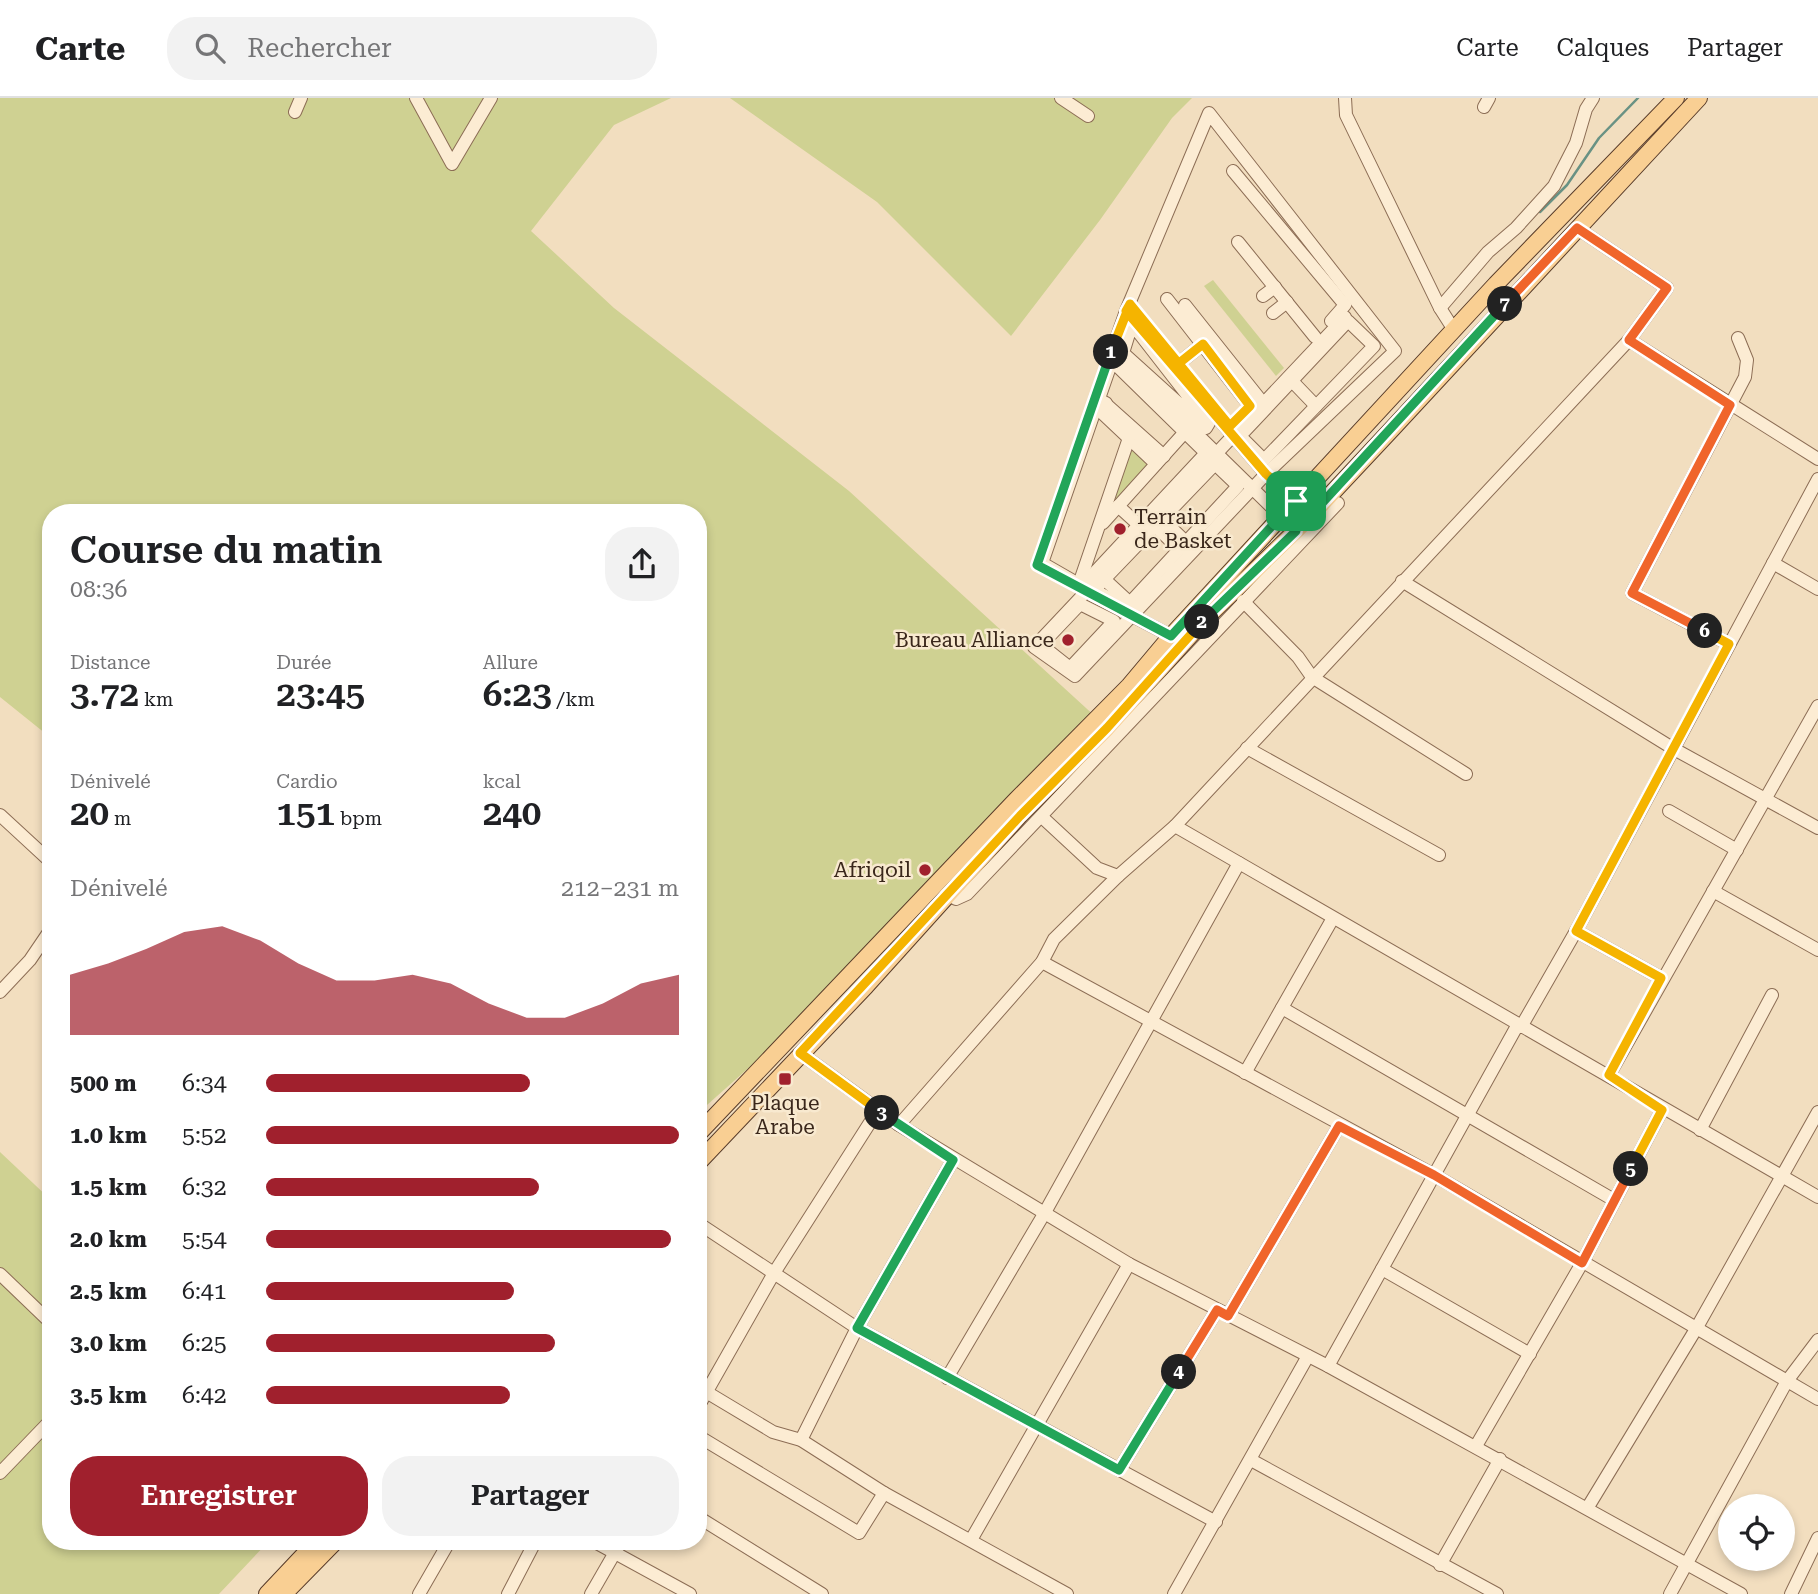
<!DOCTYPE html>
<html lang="fr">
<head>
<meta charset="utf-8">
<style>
  body { margin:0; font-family:"Roboto Serif",serif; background:#f2f2f2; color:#202124; height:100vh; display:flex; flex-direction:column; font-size:26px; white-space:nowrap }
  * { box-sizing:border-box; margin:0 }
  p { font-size:23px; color:#757577 }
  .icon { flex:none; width:38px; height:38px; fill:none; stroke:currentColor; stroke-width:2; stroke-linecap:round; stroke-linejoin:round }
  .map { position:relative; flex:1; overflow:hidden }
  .panel { position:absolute; left:42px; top:406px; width:665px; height:1046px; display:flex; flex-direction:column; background:#fff; border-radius:28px; box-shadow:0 4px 10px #0003 }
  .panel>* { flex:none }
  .tools { position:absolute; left:1718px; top:1396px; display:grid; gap:14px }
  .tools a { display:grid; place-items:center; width:77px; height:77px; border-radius:50%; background:#fff; box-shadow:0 4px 10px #0003; font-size:35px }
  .pin { position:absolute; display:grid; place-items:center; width:60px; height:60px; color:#fff; margin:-30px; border-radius:14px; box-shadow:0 4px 10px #0006 }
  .km { position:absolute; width:35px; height:35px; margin:-18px; border-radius:50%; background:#222; color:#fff; font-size:19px; line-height:35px; text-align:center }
  .round { display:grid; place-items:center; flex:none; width:74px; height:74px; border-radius:28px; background:#f2f2f2 }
  .overview { display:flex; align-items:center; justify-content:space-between; height:119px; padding:0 28px }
  h1 { font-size:38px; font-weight:600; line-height:52px }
  .metrics { display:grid; grid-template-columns:repeat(3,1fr); gap:10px; height:119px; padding:7px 28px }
  .metrics div { display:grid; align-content:center }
  .metrics b { font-size:35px; font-weight:600 }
  .metrics small { font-size:19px; font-weight:400 }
  .metrics p { font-size:19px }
  .chart { height:196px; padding:14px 28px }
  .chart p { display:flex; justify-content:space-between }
  .chart svg { width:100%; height:126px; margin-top:7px; fill:#a0202d; opacity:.7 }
  .primary-button { display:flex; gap:14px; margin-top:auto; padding:14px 28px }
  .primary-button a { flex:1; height:80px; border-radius:28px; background:#a0202d; color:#fff; font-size:28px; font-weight:600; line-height:80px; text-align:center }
  .primary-button a+a { background:#f2f2f2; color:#202124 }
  ul { padding:0 28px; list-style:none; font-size:23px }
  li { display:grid; grid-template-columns:112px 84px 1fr; align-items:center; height:52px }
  li i { height:18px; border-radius:9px; background:#a0202d }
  header { display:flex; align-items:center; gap:42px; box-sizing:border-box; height:98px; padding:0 35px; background:#fff; border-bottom:2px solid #e0e0e0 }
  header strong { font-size:33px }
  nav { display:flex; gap:38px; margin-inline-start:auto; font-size:24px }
  .search { width:490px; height:63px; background:#f2f2f2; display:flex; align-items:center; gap:18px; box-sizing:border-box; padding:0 24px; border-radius:28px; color:#757577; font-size:26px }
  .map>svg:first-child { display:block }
</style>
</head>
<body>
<header>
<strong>Carte</strong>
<div class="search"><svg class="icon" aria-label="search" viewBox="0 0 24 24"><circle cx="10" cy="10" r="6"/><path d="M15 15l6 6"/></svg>Rechercher</div>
<nav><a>Carte</a><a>Calques</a><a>Partager</a></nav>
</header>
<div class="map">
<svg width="1818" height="1496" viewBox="0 0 1818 1496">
  <rect width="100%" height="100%" fill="#f2debf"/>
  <g fill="#cfd192">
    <path d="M0 0H671L614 27 531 133 614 210 849 393 1098 621 817 909 698 1015V415H51V640L0 599Z"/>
    <path d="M730 0H1192L1172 20 1100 122 1011 238 877 104Z"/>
    <path d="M1213 182 1284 270 1276 278 1204 188Z"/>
    <path d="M1131 345 1154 366 1109 415Z"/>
    <path d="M0 1054 51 1102V1444H268L219 1496H0Z"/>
  </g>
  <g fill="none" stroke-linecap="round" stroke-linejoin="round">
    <path stroke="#699284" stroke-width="2.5" d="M1540 114 1567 87 1599 40 1638 0"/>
    <defs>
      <g id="minor">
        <path d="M416 0 452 66 491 0"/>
        <path d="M1061 0 1088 18"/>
        <path d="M1345 0 1346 17 1440 210 1454 232"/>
        <path d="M1484 9 1489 0"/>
        <path d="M295 14 301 0"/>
        <path d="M1233 73 1345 207 1331 223"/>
        <path d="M1238 144 1315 239"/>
        <path d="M1263 198 1275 189"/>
        <path d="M1167 201 1250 308"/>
        <path d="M1185 207 1259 300 1249 310"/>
        <path d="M1440 210 1488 154 1516 130 1554 88 1576 45 1586 11 1593 0"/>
        <path d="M1126 213 1209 15 1395 253 1266 376 1075 578 1034 549 1345 219"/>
        <path d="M1273 215 1287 204"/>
        <path d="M1348 223 1374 248 1264 362 1240 338Z"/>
        <path d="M1132 226 1209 325 1206 330 1123 255Z"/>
        <path d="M1629 242 1818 361"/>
        <path d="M1112 263 1206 355 1082 488 1042 465Z"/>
        <path d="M1178 266 1203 246"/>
        <path d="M1292 283 1316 308"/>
        <path d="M1099 300 1164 358"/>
        <path d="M1106 305 1102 315 1156 366"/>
        <path d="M1215 366 1238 388 1126 509 1094 492Z"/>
        <path d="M1118 408 1139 427"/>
        <path d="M1162 421 1186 444"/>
        <path d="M1103 425 1185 334"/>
        <path d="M1155 428 1179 451"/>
        <path d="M1296 433 1112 253 1126 213 1266 376 1312 416"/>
        <path d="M1773 465 1818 491"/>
        <path d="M1104 481 1130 505"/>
        <path d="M1402 483 1674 651 1818 730"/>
        <path d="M1079 486 1129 340"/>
        <path d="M1243 503 1298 559 1312 579 1466 676"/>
        <path d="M1080 506 1114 523 1070 570 1041 547Z"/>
        <path d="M1127 515 1171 538"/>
        <path d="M1729 546 1632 495 1745 279 1747 262 1738 240"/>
        <path d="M1247 650 1439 757"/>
        <path d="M1669 713 1737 752"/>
        <path d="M0 717 51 764"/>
        <path d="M1042 719 1097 770 1118 778"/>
        <path d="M1175 728 1818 1099"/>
        <path d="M1713 793 1818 852"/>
        <path d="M946 796 956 801 967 796 1338 405"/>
        <path d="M1042 864 1434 1077 1818 1301"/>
        <path d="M1661 880 1576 833 1818 381"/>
        <path d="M0 894 30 862 51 831"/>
        <path d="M1282 910 1614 1102"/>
        <path d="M1521 929 1576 833"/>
        <path d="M800 955 899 1027 1129 1166 1328 1268 1741 1496"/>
        <path d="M1245 975 1333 820"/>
        <path d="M1609 977 1818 608"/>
        <path d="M899 1027 1042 864 1054 841 1118 778 1175 728 1629 242 1667 190 1577 130"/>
        <path d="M1700 1032 1772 897"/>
        <path d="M698 1125 857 1230 1216 1424"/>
        <path d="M1382 1171 1530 1256"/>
        <path d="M0 1176 51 1225"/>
        <path d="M1228 1218 1339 1028"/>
        <path d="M1328 1268 1517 928"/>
        <path d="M947 1280 1044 1116 1239 765"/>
        <path d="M708 1295 773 1334 801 1342 884 1395 1067 1496"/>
        <path d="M698 1309 774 1175 878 1012"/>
        <path d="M698 1338 859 1435 884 1395"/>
        <path d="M801 1342 857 1230 953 1062"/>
        <path d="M1476 1348 1582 1165 1662 1012"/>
        <path d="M1251 1362 1497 1496"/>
        <path d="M1119 1372 1217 1212"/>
        <path d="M0 1375 51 1322"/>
        <path d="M1588 1409 1696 1231 1818 1014"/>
        <path d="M698 1419 822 1496"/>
        <path d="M971 1442 1129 1166"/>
        <path d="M595 1444 690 1496"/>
        <path d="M1440 1467 1500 1361"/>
        <path d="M419 1496 449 1444"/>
        <path d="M508 1496 535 1444"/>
        <path d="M591 1496 621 1444"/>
        <path d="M1174 1496 1308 1258"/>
        <path d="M1670 1496 1787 1283 1818 1242"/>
        <path d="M1791 1496 1818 1440"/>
      </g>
      <g id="major">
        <path d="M698 1036 1016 702 1129 588 1171 538 1496 186 1676 0"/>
        <path d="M698 1065 866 888 1020 717 1107 630 1206 520 1304 425 1392 331 1699 0"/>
        <path d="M267 1496 316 1444"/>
        <path d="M284 1496 335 1444"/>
      </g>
    </defs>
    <use href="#minor" stroke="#8c6d55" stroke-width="14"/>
    <use href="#major" stroke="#593c2a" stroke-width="18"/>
    <use href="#minor" stroke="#fcecd3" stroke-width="12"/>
    <use href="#major" stroke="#f9cf93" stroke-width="16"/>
  </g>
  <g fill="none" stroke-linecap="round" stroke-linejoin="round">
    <defs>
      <path id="split-1" d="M1111 254 1130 206 1178 266 1203 246 1250 308 1230 328 1130 206 1126 213 1266 376 1296 403"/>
      <path id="split-2" d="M1111 254 1037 467 1171 538 1281 418 1296 433 1202 524"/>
      <path id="split-3" d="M882 1015 800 955 1020 718 1107 630 1202 524"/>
      <path id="split-4" d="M882 1015 953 1062 857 1230 1119 1372 1179 1274"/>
      <path id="split-5" d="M1179 1274 1217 1212 1228 1218 1339 1028 1434 1077 1582 1165 1631 1071"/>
      <path id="split-6" d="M1631 1071 1662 1012 1609 977 1661 880 1576 833 1729 546 1705 533"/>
      <path id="split-7" d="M1505 206 1577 130 1667 190 1629 242 1730 307 1632 495 1705 533"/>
      <path id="split-8" d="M1296 403 1312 416 1505 206"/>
    </defs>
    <use href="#split-1" stroke="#fff" stroke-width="14"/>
    <use href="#split-2" stroke="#fff" stroke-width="14"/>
    <use href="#split-3" stroke="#fff" stroke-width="14"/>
    <use href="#split-4" stroke="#fff" stroke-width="14"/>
    <use href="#split-5" stroke="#fff" stroke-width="14"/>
    <use href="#split-6" stroke="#fff" stroke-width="14"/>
    <use href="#split-7" stroke="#fff" stroke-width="14"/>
    <use href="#split-8" stroke="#fff" stroke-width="14"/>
    <use href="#split-1" stroke="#f5b400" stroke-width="9"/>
    <use href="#split-2" stroke="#22a559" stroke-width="9"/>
    <use href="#split-3" stroke="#f5b400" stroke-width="9"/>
    <use href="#split-4" stroke="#22a559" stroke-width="9"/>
    <use href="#split-5" stroke="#f0652b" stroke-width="9"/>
    <use href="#split-6" stroke="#f5b400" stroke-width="9"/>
    <use href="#split-7" stroke="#f0652b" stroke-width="9"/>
    <use href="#split-8" stroke="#22a559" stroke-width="9"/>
  </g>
  <g fill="#a0202d" stroke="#f8e9cf" stroke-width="2.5">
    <circle cx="1120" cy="431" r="7"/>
    <circle cx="1068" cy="542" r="7"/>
    <circle cx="925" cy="772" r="7"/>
    <rect x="778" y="974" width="14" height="14" rx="3.5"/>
  </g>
  <g text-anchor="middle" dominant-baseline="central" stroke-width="5" stroke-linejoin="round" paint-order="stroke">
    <g font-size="21" fill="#3a271b" stroke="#f8e9cf" text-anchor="end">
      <text x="1134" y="419" text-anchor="start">Terrain<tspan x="1134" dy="24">de Basket</tspan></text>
      <text x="1054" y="542">Bureau Alliance</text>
      <text x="911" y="772">Afriqoil</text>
      <text x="785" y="1005" text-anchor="middle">Plaque<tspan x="785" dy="24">Arabe</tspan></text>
    </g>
  </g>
</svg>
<div class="tools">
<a><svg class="icon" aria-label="locate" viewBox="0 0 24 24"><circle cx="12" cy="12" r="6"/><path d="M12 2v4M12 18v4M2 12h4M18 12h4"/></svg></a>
</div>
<div class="pin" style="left:1296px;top:403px;background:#1e9e55"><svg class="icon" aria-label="arrive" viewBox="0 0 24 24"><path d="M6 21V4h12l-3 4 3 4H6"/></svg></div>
<b class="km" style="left:1111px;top:254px">1</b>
<b class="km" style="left:1202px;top:524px">2</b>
<b class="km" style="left:882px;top:1015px">3</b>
<b class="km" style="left:1179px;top:1274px">4</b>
<b class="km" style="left:1631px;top:1071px">5</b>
<b class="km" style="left:1705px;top:533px">6</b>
<b class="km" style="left:1505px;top:206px">7</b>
<section class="panel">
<div class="overview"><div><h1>Course du matin</h1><p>08:36</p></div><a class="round"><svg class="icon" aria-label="share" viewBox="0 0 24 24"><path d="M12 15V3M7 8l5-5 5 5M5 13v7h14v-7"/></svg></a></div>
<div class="metrics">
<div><p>Distance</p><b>3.72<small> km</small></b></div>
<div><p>Durée</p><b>23:45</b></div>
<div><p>Allure</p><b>6:23<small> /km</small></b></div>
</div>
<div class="metrics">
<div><p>Dénivelé</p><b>20<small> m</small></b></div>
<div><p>Cardio</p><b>151<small> bpm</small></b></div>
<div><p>kcal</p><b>240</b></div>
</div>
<div class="chart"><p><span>Dénivelé</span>212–231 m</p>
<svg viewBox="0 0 160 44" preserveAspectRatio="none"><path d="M0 44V23L10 19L20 14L30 8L40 6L50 11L60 19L70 25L80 25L90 23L100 26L110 33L120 38L130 38L140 33L150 26L160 23V44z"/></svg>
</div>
<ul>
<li><b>500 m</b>6:34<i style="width:64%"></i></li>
<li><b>1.0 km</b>5:52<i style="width:100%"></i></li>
<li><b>1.5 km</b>6:32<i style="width:66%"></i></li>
<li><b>2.0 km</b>5:54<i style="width:98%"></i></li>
<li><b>2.5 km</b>6:41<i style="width:60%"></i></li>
<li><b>3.0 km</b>6:25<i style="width:70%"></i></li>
<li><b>3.5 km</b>6:42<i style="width:59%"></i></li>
</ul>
<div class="primary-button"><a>Enregistrer</a><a>Partager</a></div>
</section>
</div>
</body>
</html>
